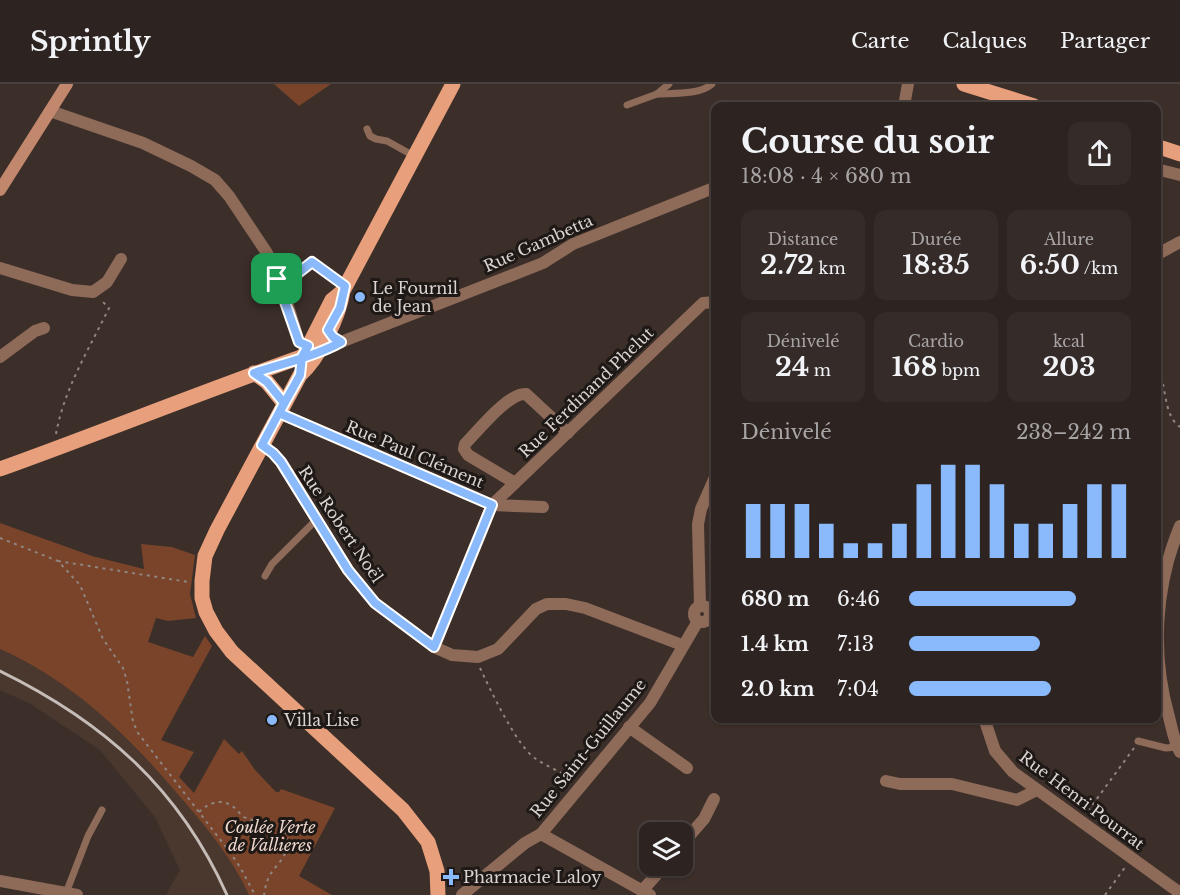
<!DOCTYPE html>
<html lang="fr">
<head>
<meta charset="utf-8">
<style>
  body { margin:0; font-family:"Libre Baskerville",serif; background:#352b29; color:#f1f3f6; height:100vh; display:flex; flex-direction:column; font-size:22px; white-space:nowrap }
  * { box-sizing:border-box; margin:0 }
  p { font-size:20px; color:#a7a4a5 }
  .icon { flex:none; width:33px; height:33px; fill:none; stroke:currentColor; stroke-width:2; stroke-linecap:round; stroke-linejoin:round }
  .map { position:relative; flex:1; overflow:hidden }
  .panel { position:absolute; left:711px; top:18px; width:450px; height:621px; display:flex; flex-direction:column; background:#2d2320; border-radius:12px; box-shadow:0 2px 4px #0004,0 0 0 2px #48403e }
  .panel>* { flex:none }
  .tools { position:absolute; left:639px; top:738px; display:grid; gap:12px }
  .tools a { display:grid; place-items:center; width:54px; height:54px; border-radius:12px; background:#2d2320; box-shadow:0 2px 4px #0004,0 0 0 2px #48403e; font-size:30px }
  .pin { position:absolute; display:grid; place-items:center; width:51px; height:51px; color:#fff; margin:-26px; border-radius:12px; box-shadow:0 3px 9px #0006 }
  .round { display:grid; place-items:center; flex:none; width:63px; height:63px; border-radius:12px; background:#352b29 }
  .headline { display:flex; align-items:center; justify-content:space-between; height:102px; padding:0 30px }
  h1 { font-size:33px; font-weight:700; line-height:45px }
  .metrics { display:grid; grid-template-columns:repeat(3,1fr); gap:9px; height:102px; padding:6px 30px }
  .metrics div { display:grid; align-content:center; border-radius:12px; background:#352b29; text-align:center }
  .metrics b { font-size:26px; font-weight:700 }
  .metrics small { font-size:16px; font-weight:400 }
  .metrics p { font-size:16px }
  .chart { height:168px; padding:12px 30px }
  .chart p { display:flex; justify-content:space-between }
  .chart svg { width:100%; height:108px; margin-top:6px; stroke:#8abafc; stroke-width:6 }
  ul { padding:0 30px; list-style:none; font-size:20px }
  li { display:grid; grid-template-columns:96px 72px 1fr; align-items:center; height:45px }
  li i { height:15px; border-radius:8px; background:#8abafc }
  header { display:flex; align-items:center; gap:36px; box-sizing:border-box; height:84px; padding:0 30px; background:#2d2320; border-bottom:2px solid #48403e }
  header strong { font-size:28px }
  nav { display:flex; gap:33px; margin-inline-start:auto; font-size:21px }
  .map>svg:first-child { display:block }
</style>
</head>
<body>
<header>
<strong>Sprintly</strong>
<nav><a>Carte</a><a>Calques</a><a>Partager</a></nav>
</header>
<div class="map">
<svg width="1180" height="811" viewBox="0 0 1180 811">
  <rect width="100%" height="100%" fill="#3c2f2a"/>
  <path fill="#4a382f" d="M0 565 47 589 71 605 117 643 169 699 219 758 236 784 249 811H166L180 786 155 733 100 666 29 619 0 606Z"/>
  <g fill="#79442a">
    <path d="M274 0H331L299 22Z"/>
    <path d="M0 439 92 472 144 485 141 460 172 463 195 471 190 510 196 534 168 537 156 534 148 558 193 573 205 552 212 562 161 656 194 668 179 693 194 709 224 655 239 670 242 667 255 686 276 708H279L281 705 335 724 299 792 332 811H249C232 774 208 745 181 714 130 653 74 598 0 565Z"/>
  </g>
  <g fill="none" stroke-linecap="round" stroke-linejoin="round">
    <g stroke="#908581" stroke-width="2" stroke-dasharray="3 4.5" stroke-linecap="butt">
      <path d="M1163 300C1166 314 1167 334 1180 343"/>
      <path d="M56 350C64 305 89 265 109 224L102 217"/>
      <path d="M0 454 58 477 80 501 103 555 123 584 127 597 133 638 138 649 229 767 240 783 255 811"/>
      <path d="M58 477 188 498"/>
      <path d="M480 584C490 605 517 663 536 675 548 683 561 688 573 695"/>
      <path d="M1088 727 1134 664"/>
      <path d="M199 728C210 718 223 713 236 725 239 728 241 732 246 734 261 741 289 732 287 761 287 774 274 782 269 793 266 799 265 805 264 811"/>
      <path d="M1105 811 1126 782"/>
    </g>
    <g stroke="#8e6a59" stroke-width="7">
      <path d="M657 10C674 9 699 11 712 0"/>
      <path d="M627 21 657 10 669 0"/>
      <path d="M367 45 370 52 376 55 387 57 414 72"/>
      <path d="M277 195 286 191 293 193 312 178 345 202"/>
      <path d="M1156 287 1158 292"/>
      <path d="M265 492 272 480 316 436"/>
      <path d="M1138 657 1166 664 1177 663"/>
      <path d="M66 809 88 752 102 726"/>
    </g>
    <g stroke="#8e6a59" stroke-width="12">
      <path d="M904 22 908 0"/>
      <path d="M50 27 143 59 191 82 215 96 229 112 267 169 286 215 299 258 307 262"/>
      <path d="M1156 85 1180 91"/>
      <path d="M1156 171 1180 158"/>
      <path d="M0 184 72 206 93 208 107 198 121 175"/>
      <path d="M318 267 543 179 573 160 716 103"/>
      <path d="M0 273 35 247 44 244"/>
      <path d="M279 329 492 421 543 423"/>
      <path d="M262 361 273 369 281 378 348 486 375 519 434 563 452 571 478 573 498 565 536 525 547 520H566L585 524 682 561"/>
      <path d="M515 399 468 371 464 365 465 360C478 347 509 308 526 310L568 349"/>
      <path d="M1180 442C1155 502 1151 570 1169 633 1172 644 1174 658 1180 668"/>
      <circle cx="702" cy="530" r="8"/>
      <path d="M700 522 698 440 701 425 716 391"/>
      <path d="M434 563 492 421 703 219 716 218"/>
      <path d="M984 634 995 667 1013 688 1180 809"/>
      <path d="M629 643 687 684"/>
      <path d="M886 697 900 700H952L1017 716 1037 706"/>
      <path d="M541 750 650 811"/>
      <path d="M682 760 704 735 714 715"/>
      <path d="M0 797 77 811"/>
      <path d="M642 807 664 782"/>
      <path d="M462 811 525 759 541 750 650 619 698 537"/>
    </g>
    <path stroke="#c1886d" stroke-width="12" d="M0 106 67 0"/>
    <g stroke="#e89f7b" stroke-width="15">
      <path d="M964 0 1034 22"/>
      <path d="M1156 62 1180 70"/>
      <path d="M301 277 332 216 343 207"/>
      <path d="M254 289 267 298 284 319"/>
      <path d="M0 385C106 347 211 304 318 267"/>
      <path d="M438 811 437 787 428 758 403 726 232 568 216 547 206 528 202 514V497L205 472 217 446 300 291C319 274 339 233 343 207L453 0"/>
    </g>
    <path stroke="#c5bcb8" stroke-width="3" d="M0 587C104 638 179 704 227 811"/>
  </g>
  <g fill="none" stroke-linecap="round" stroke-linejoin="round">
    <defs>
      <path id="route" d="M277 195 299 258 308 262 302 273 300 291 279 329 492 421 434 563 375 519 348 486 281 378 273 369 262 361C269 347 277 333 284 319L267 298 254 289C281 280 316 272 341 258L333 253 328 246 340 224 345 202 312 178 293 193 286 191 277 195"/>
    </defs>
    <use href="#route" stroke="#fff" stroke-width="12"/>
    <use href="#route" stroke="#8abafc" stroke-width="8"/>
  </g>
  <g fill="#8abafc" stroke="#1e1916" stroke-width="2">
    <circle cx="360" cy="213" r="6"/>
    <circle cx="272" cy="636" r="6"/>
    <path d="M448 784h6v6h6v6h-6v6h-6v-6h-6v-6h6z"/>
  </g>
  <g text-anchor="middle" dominant-baseline="central" stroke-width="6" stroke-linejoin="round" paint-order="stroke">
    <g font-size="16" fill="#dbd3cf" stroke="#1e1916">
      <text transform="translate(538 159) rotate(-24)">Rue Gambetta</text>
      <text transform="translate(586 308) rotate(-44)">Rue Ferdinand Phelut</text>
      <text transform="translate(415 370) rotate(23)">Rue Paul Clément</text>
      <text transform="translate(341 440) rotate(56)">Rue Robert Noël</text>
      <text transform="translate(588 664) rotate(-51)">Rue Saint-Guillaume</text>
      <text transform="translate(1082 716) rotate(37)">Rue Henri Pourrat</text>
    </g>
    <g font-size="16" fill="#dbd3cf" stroke="#1e1916" text-anchor="start">
      <text x="372" y="204">Le Fournil<tspan x="372" dy="18">de Jean</tspan></text>
      <text x="284" y="636">Villa Lise</text>
      <text x="463" y="793">Pharmacie Laloy</text>
    </g>
    <g font-size="16" font-style="italic" fill="#efd8ce" stroke="#1e1916">
      <text x="270" y="743">Coulée Verte<tspan x="270" dy="18">de Vallieres</tspan></text>
    </g>
  </g>
</svg>
<div class="tools">
<a><svg class="icon" aria-label="layers" viewBox="0 0 24 24"><path d="M12 4l9 5-9 5-9-5zM3 14l9 5 9-5"/></svg></a>
</div>
<div class="pin" style="left:277px;top:195px;background:#1e9e55"><svg class="icon" aria-label="arrive" viewBox="0 0 24 24"><path d="M6 21V4h12l-3 4 3 4H6"/></svg></div>
<section class="panel">
<div class="headline"><div><h1>Course du soir</h1><p>18:08 · 4 × 680 m</p></div><a class="round"><svg class="icon" aria-label="share" viewBox="0 0 24 24"><path d="M12 15V3M7 8l5-5 5 5M5 13v7h14v-7"/></svg></a></div>
<div class="metrics">
<div><p>Distance</p><b>2.72<small> km</small></b></div>
<div><p>Durée</p><b>18:35</b></div>
<div><p>Allure</p><b>6:50<small> /km</small></b></div>
</div>
<div class="metrics">
<div><p>Dénivelé</p><b>24<small> m</small></b></div>
<div><p>Cardio</p><b>168<small> bpm</small></b></div>
<div><p>kcal</p><b>203</b></div>
</div>
<div class="chart"><p><span>Dénivelé</span>238–242 m</p>
<svg viewBox="0 0 160 44" preserveAspectRatio="none"><path d="M5 44V22M15 44V22M25 44V22M35 44V30M45 44V38M55 44V38M65 44V30M75 44V14M85 44V6M95 44V6M105 44V14M115 44V30M125 44V30M135 44V22M145 44V14M155 44V14"/></svg>
</div>
<ul>
<li><b>680 m</b>6:46<i style="width:75%"></i></li>
<li><b>1.4 km</b>7:13<i style="width:59%"></i></li>
<li><b>2.0 km</b>7:04<i style="width:64%"></i></li>
</ul>
</section>
</div>
</body>
</html>
